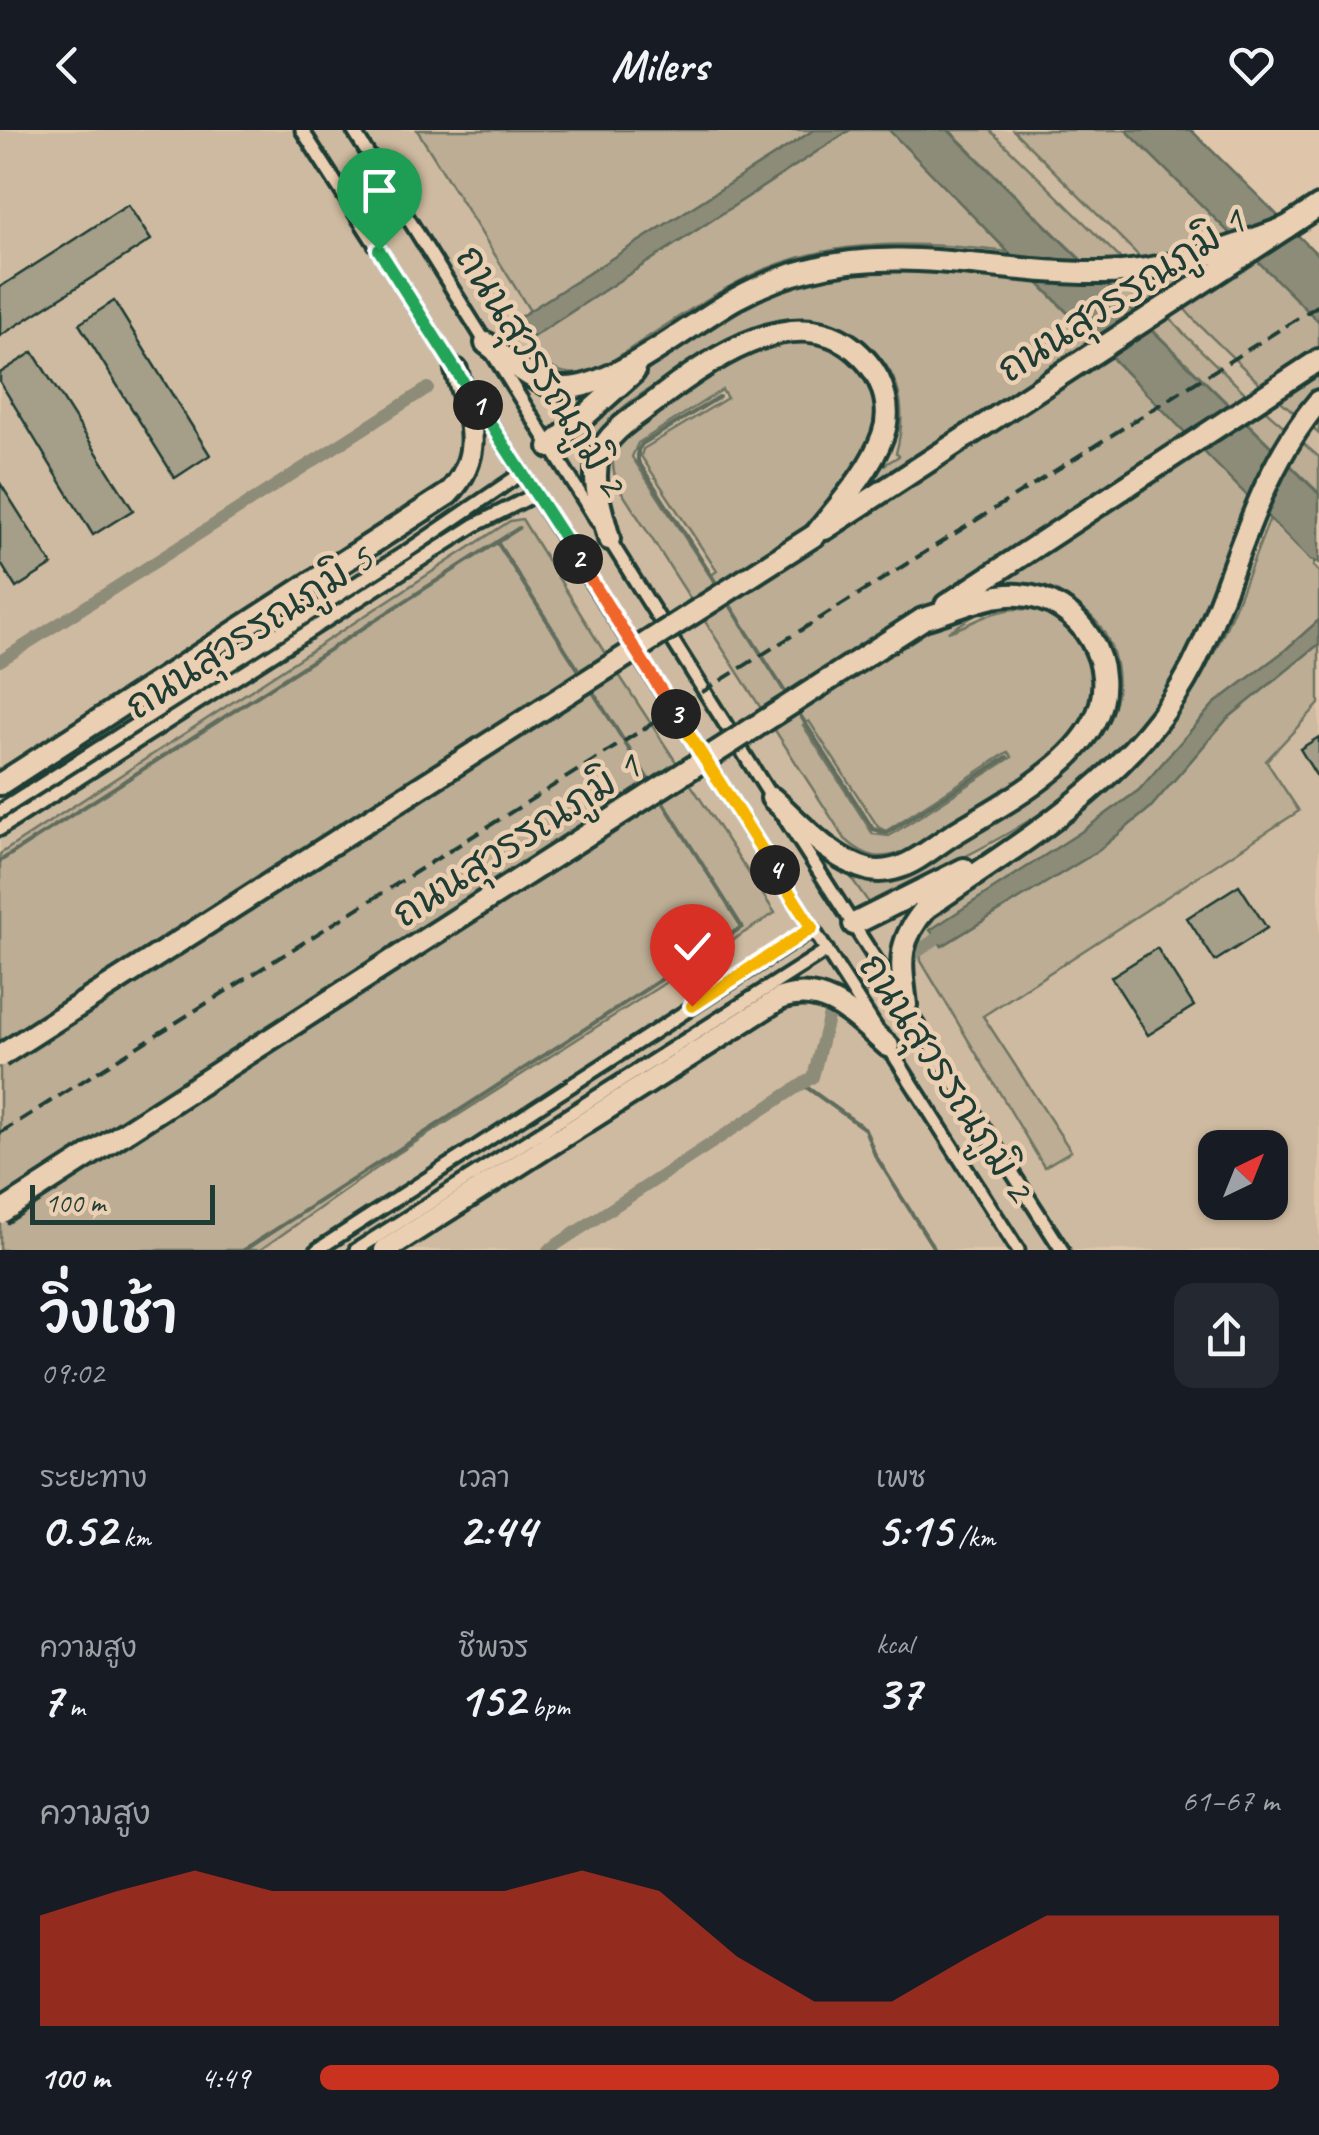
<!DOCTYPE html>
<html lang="th">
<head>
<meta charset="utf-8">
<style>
  body { margin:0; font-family:Caveat,"Playpen Sans Thai",sans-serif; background:#242831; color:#f1f3f6; height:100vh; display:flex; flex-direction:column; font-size:38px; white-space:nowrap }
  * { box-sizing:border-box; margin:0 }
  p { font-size:32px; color:#9ea1a6 }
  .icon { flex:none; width:55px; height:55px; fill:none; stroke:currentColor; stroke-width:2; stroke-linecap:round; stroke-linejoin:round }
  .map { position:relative; height:1120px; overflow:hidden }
  .panel { display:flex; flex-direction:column; background:#171b24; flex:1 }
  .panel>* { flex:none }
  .needle { width:65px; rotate:43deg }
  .tools { position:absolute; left:1198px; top:1000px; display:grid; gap:20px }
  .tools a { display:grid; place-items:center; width:90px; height:90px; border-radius:20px; background:#171b24; box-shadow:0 2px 8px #0004; font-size:50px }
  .scale { position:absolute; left:30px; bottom:25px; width:185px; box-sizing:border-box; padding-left:10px; border:5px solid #1f3d34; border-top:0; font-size:28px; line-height:35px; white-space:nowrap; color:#1f3d34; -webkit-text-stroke:8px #ebcfb2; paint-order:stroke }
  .pin { position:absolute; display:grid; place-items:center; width:85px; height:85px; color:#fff; margin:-102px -42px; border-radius:50% 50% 50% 0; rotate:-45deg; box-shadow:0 0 10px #0007 }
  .pin .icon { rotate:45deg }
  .km { position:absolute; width:50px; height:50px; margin:-25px; border-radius:50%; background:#222; color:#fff; font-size:28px; line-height:50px; text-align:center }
  .round { display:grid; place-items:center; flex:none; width:105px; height:105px; border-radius:20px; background:#242831 }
  .head { display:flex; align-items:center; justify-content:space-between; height:170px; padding:0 40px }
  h1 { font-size:55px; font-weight:600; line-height:75px }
  .metrics { display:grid; grid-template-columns:repeat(3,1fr); gap:15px; height:170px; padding:10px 40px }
  .metrics div { display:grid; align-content:center }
  .metrics b { font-size:50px; font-weight:600 }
  .metrics small { font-size:28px; font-weight:400 }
  .metrics p { font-size:28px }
  .chart { height:280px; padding:20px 40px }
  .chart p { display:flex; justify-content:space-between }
  .chart svg { width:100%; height:180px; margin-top:10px; fill:#c8321e; opacity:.7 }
  ul { padding:0 40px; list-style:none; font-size:32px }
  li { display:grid; grid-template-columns:160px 120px 1fr; align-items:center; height:75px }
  li i { height:25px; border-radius:12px; background:#c8321e }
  header { display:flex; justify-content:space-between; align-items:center; height:130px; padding:0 40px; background:#171b24; font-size:45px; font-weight:600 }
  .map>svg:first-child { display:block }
</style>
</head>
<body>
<header><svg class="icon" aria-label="back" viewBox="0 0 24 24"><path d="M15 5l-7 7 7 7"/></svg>Milers<svg class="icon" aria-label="heart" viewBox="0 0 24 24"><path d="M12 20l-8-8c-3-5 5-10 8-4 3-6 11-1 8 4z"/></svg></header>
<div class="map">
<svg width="1319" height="1120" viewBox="0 0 1319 1120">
  <rect width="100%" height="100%" fill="#dfc6aa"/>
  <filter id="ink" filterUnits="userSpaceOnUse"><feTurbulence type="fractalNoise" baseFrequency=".01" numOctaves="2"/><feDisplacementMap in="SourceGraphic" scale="20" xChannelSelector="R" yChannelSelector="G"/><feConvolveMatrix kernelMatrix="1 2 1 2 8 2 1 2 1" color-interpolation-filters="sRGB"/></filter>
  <g filter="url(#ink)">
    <path fill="#cebaa0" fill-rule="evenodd" d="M0 0H1085L1272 186 1319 158V1120H0ZM1215 1018H1270V1072H1215Z"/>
    <g fill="#bcad94" stroke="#6e7564" stroke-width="2.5" fill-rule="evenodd">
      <path d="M417 0H814L530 181Z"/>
      <path d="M850 0H889L1008 122C922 112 833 106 752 145 697 172 646 209 595 242 561 248 545 239 525 212Z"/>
      <path d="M949 0H990L1121 129 1184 204 1243 261 1319 327V363Z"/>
      <path d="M1013 0H1126L1319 192V304L1255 249 1196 192 1134 121Z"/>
      <path d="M918 136 1034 149 1252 370C1232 419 1215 472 1191 519 1121 658 1002 710 869 773L852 749 883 750 906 743C935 726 963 709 992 691 1053 655 1143 602 1111 517 1095 475 1059 463 1020 457L948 502C969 496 992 479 1019 479 1090 479 1117 553 1072 605 1033 651 960 687 909 720 882 731 867 729 845 709L616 353C614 340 610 328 615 315 624 292 655 280 675 268 721 240 789 188 844 223 856 231 869 243 874 257 878 271 883 288 878 303 870 323 852 343 841 361L899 326 896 323C905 290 904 256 881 229 819 153 735 203 670 246 637 267 603 284 592 325L575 300C641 245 709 186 790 155 830 140 875 139 918 136ZM722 260 727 268 643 319 641 326 717 441 710 446 632 327 638 313ZM809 591 878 697 886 701 1008 622 1012 627 889 706 873 704 803 595Z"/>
      <path d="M1270 388 1310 429 1316 430 1313 436 1319 442V490L1283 522 1214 574 1139 660 1081 702 931 800 942 816 1098 721 1150 678 1227 589 1319 514V574L1266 631 1299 681 983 886 1071 1021 1044 1037 921 831C918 808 921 797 934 777 1026 717 1124 663 1187 570 1224 515 1245 450 1270 388Z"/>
      <path d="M522 389 606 525 775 783 397 1024 260 1120H0V724L510 391Z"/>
    </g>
    <g fill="#8d8c78" stroke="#616c5d" stroke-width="2.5">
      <path d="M814 0H850L525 212 515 190Z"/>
      <path d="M889 0H948L1319 364V433L1310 430Z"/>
      <path d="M1126 0H1191L1319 126V192Z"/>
      <path d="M1319 490V514L1227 589 1150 678 1098 721 942 816 930 800 1081 702 1139 660 1214 574 1283 522Z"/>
    </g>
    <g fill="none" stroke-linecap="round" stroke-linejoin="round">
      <g stroke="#616c5d" stroke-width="4">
        <path d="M719 267 642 314 638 320V331L720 459"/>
        <path d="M497 412 583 547"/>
        <path d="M728 472 787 565"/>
        <path d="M591 559 653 657"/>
        <path d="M795 577 873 699 887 703 1007 627"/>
        <path d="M0 731 519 398"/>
        <path d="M802 954 865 999 875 1025 935 1120"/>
        <path d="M244 1120 742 797 661 669"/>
      </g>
      <g stroke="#8d8c78" stroke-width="12">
        <path d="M0 531 428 258"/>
        <path d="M548 1120 813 947 829 884 947 801"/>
      </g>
    </g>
    <g fill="#a59e88" stroke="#1f3d34" stroke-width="2.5">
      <path d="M128 75 151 110 0 206V157Z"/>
      <path d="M114 171 210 325 175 348 79 194Z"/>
      <path d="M33 222 133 380 93 405 0 252V243Z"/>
      <path d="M0 353 52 435 16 458 0 432Z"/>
      <path d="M1319 607V650L1300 619Z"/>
      <path d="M1239 755 1267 798 1215 831 1187 788Z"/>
      <path d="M1157 818 1194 876 1148 905 1111 847Z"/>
    </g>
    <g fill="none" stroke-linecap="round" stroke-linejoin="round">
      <defs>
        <g id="street">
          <path d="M302 0 459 245"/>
          <path d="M353 0 597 391"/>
          <path d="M469 260 876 898"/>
          <path d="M607 406 773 670"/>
          <path d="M0 681 406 422 522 343"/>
          <path d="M786 690 1062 1120"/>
          <path d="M0 699 475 395 536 364"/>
          <path d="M886 913 1018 1120"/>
          <path d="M317 1120 813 799"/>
          <path d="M356 1120 827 820"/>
        </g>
        <g id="highway">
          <path d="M486 213C507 228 530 251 556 257 605 267 693 191 737 168 759 156 784 146 808 140 905 114 1004 145 1103 143 1168 142 1227 119 1287 97"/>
          <path d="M550 317 634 242"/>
          <path d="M825 399 1319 76"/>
          <path d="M609 409C603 384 590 352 599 326 608 302 634 287 653 273 709 229 807 159 868 233 884 252 892 280 883 305 870 342 839 375 815 405"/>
          <path d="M946 475 1319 230"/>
          <path d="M0 654 448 364C487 324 469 286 456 240"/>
          <path d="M772 668C800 693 832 731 870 740 879 742 891 740 900 737 918 731 936 715 952 705 984 685 1019 667 1048 643 1065 630 1084 611 1094 592 1123 537 1081 468 1019 465 988 463 953 481 923 489"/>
          <path d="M854 794 964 739"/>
          <path d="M906 875C901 832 896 813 926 778 1029 707 1148 639 1201 519 1238 436 1258 342 1319 271"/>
          <path d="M385 1120 781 868C827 853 855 888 888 916"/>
        </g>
      </defs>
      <use href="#street" stroke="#1f3d34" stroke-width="19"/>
      <use href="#highway" stroke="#1f3d34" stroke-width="28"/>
      <use href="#street" stroke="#ebcfb2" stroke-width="11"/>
      <use href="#highway" stroke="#ebcfb2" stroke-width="20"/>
      <path stroke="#1f3d34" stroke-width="4" stroke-dasharray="15 8" stroke-linecap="butt" d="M0 1003 1319 175"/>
      <defs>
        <g id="highway-bridge">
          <path d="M0 926 815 405"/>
          <path d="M0 1083 923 489"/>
        </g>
      </defs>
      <use href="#highway-bridge" stroke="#1f3d34" stroke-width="28" stroke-linecap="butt"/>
      <use href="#highway-bridge" stroke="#ebcfb2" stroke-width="20"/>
    </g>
  </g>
  <g fill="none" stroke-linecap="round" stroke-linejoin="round" filter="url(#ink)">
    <defs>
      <path id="split-1" d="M379 120 478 275"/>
      <path id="split-2" d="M478 275 578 429"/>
      <path id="split-3" d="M578 429 676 584"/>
      <path id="split-4" d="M676 584 775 740"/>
      <path id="split-5" d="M692 876 812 798 775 740"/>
    </defs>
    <use href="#split-1" stroke="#fff" stroke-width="20"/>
    <use href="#split-2" stroke="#fff" stroke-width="20"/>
    <use href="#split-3" stroke="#fff" stroke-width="20"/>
    <use href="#split-4" stroke="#fff" stroke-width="20"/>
    <use href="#split-5" stroke="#fff" stroke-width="20"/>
    <use href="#split-1" stroke="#22a559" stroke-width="12"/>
    <use href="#split-2" stroke="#22a559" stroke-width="12"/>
    <use href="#split-3" stroke="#f0652b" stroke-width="12"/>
    <use href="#split-4" stroke="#f5b400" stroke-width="12"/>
    <use href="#split-5" stroke="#f5b400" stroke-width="12"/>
  </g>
  <g text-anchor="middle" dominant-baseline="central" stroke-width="9" stroke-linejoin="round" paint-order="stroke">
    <g font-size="40" fill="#1f3d34" stroke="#ebcfb2">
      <text transform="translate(1121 165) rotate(-33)">ถนนสุวรรณภูมิ 1</text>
      <text transform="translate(541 240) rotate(58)">ถนนสุวรรณภูมิ 2</text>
      <text transform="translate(249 502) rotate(-33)">ถนนสุวรรณภูมิ 5</text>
      <text transform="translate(516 710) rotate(-33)">ถนนสุวรรณภูมิ 1</text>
      <text transform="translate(946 947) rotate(57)">ถนนสุวรรณภูมิ 2</text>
    </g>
  </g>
</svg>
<div class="tools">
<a><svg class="needle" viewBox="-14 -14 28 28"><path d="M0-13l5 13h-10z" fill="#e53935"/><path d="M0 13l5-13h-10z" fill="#9ea1a6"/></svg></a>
</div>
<div class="scale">100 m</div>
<div class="pin" style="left:379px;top:120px;background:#1e9e55"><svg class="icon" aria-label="arrive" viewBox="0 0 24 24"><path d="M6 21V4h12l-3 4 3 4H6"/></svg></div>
<div class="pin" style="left:692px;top:876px;background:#d93025"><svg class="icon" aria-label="check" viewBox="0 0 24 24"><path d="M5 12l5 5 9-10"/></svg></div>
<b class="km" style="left:478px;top:275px">1</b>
<b class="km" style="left:578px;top:429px">2</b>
<b class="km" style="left:676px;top:584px">3</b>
<b class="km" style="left:775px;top:740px">4</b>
</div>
<section class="panel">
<div class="head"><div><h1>วิ่งเช้า</h1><p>09:02</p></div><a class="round"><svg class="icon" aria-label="share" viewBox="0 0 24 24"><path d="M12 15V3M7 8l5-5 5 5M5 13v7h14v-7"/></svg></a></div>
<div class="metrics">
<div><p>ระยะทาง</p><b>0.52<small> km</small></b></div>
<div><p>เวลา</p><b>2:44</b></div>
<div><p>เพซ</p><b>5:15<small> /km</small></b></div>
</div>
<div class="metrics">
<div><p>ความสูง</p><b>7<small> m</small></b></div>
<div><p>ชีพจร</p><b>152<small> bpm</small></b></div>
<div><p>kcal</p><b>37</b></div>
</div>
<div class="chart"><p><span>ความสูง</span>61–67 m</p>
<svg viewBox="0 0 160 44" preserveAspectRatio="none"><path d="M0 44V17L10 11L20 6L30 11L40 11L50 11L60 11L70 6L80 11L90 27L100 38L110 38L120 27L130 17L140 17L150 17L160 17V44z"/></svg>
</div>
<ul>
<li><b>100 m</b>4:49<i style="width:100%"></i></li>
</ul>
</section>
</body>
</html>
